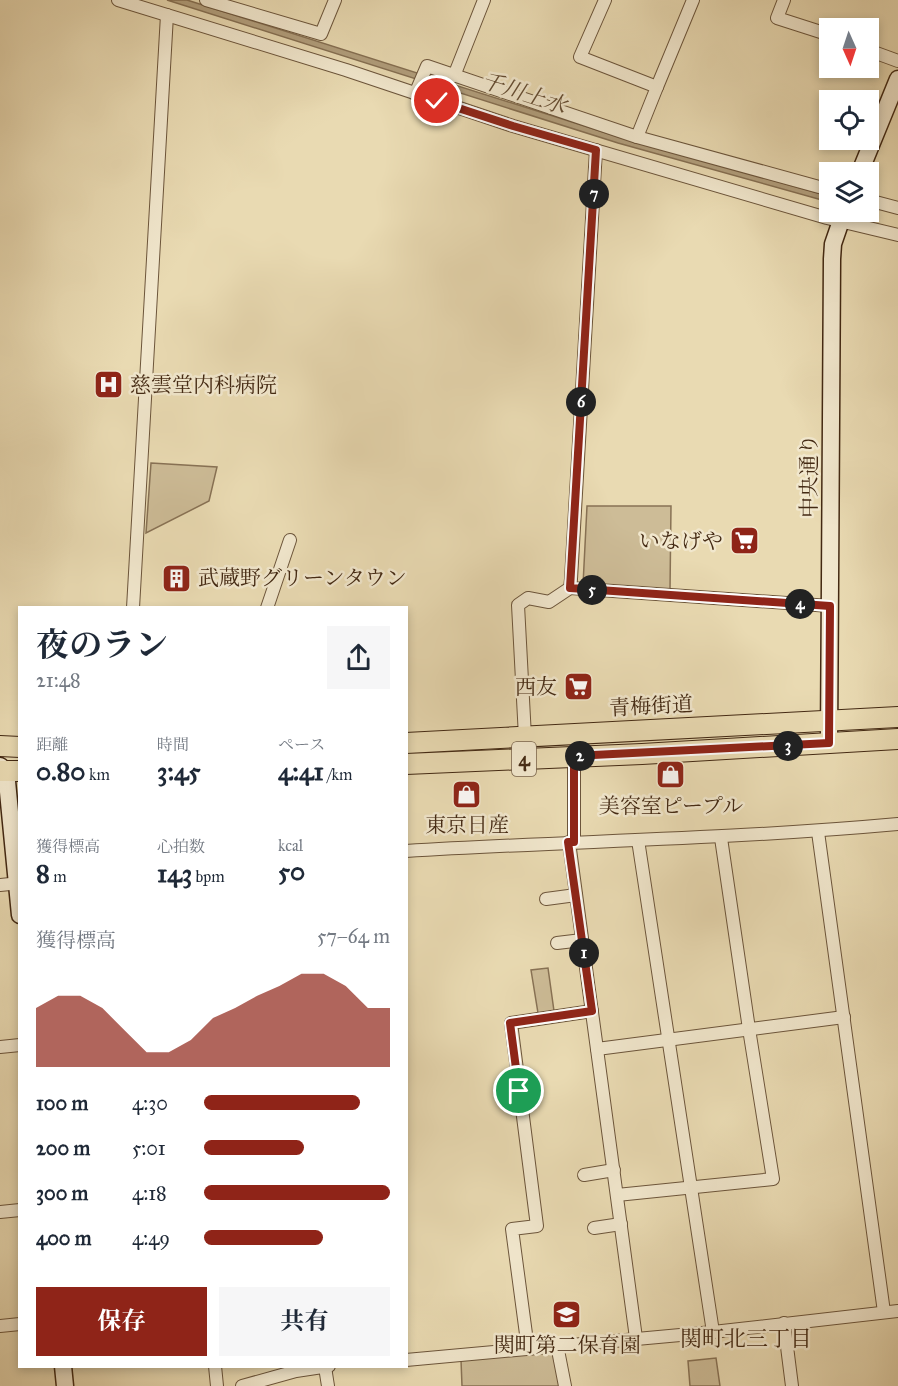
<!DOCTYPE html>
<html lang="ja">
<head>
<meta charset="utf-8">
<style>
  body { margin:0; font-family:"IM FELL Great Primer","Noto Serif JP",serif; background:#f6f6f7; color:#1f2937; height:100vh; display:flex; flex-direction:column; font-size:22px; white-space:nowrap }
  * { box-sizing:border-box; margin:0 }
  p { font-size:20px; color:#747a83 }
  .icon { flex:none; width:33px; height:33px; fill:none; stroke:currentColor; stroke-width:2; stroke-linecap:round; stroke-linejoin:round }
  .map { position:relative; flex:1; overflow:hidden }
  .panel { position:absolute; left:18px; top:606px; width:390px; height:762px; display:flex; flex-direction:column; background:#fff; border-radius:0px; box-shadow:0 3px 9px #0003 }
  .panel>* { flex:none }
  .needle { width:39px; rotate:177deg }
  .buttons { position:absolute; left:819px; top:18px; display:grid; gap:12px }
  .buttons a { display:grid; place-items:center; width:60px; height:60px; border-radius:0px; background:#fff; box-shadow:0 3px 9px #0003; font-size:30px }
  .pin { position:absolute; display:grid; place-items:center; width:51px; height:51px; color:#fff; margin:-26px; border:3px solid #fff; border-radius:50%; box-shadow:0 2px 6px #0007 }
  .km { position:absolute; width:30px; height:30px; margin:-15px; border-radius:50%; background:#222; color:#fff; font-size:16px; line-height:30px; text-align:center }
  .round { display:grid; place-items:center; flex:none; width:63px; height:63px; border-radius:0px; background:#f6f6f7 }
  .overview { display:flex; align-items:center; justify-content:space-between; height:102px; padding:0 18px }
  h1 { font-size:33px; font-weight:700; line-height:45px }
  .metrics { display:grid; grid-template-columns:repeat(3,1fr); gap:9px; height:102px; padding:6px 18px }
  .metrics div { display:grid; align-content:center }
  .metrics b { font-size:26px; font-weight:700 }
  .metrics small { font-size:16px; font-weight:400 }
  .metrics p { font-size:16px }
  .chart { height:168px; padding:12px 18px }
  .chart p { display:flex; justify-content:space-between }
  .chart svg { width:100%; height:108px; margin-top:6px; fill:#8f2418; opacity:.7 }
  .cta { display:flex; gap:12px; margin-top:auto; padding:12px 18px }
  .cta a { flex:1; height:69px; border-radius:0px; background:#8f2418; color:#fff; font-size:24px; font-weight:700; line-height:69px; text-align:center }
  .cta a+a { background:#f6f6f7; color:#1f2937 }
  ul { padding:0 18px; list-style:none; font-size:20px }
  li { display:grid; grid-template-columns:96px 72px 1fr; align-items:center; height:45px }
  li i { height:15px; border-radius:8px; background:#8f2418 }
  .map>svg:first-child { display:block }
</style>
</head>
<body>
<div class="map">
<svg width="898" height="1386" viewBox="0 0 898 1386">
  <rect width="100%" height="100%" fill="#e9dab2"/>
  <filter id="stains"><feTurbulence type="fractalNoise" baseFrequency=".00333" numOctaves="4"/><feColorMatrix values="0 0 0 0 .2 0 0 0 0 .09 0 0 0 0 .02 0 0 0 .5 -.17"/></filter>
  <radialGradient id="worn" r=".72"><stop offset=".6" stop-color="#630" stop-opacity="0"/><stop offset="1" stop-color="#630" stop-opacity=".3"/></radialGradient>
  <g fill="#cdbc97" stroke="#887255" stroke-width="1.5">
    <path d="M151 463 217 467 209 501 146 533Z"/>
    <path d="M587 506H671L670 590 583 585Z"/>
    <path d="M548 968 554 1011 538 1013 531 970Z"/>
    <path d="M553 1352 560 1386H462L461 1360Z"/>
    <path d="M716 1358 720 1386H690L688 1361Z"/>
  </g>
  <path fill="#b19e7c" stroke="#856f52" stroke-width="1.5" d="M167 0H187L619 137 829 196V202L618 143Z"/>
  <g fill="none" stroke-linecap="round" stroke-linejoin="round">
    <defs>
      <g id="street">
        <path d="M118 0 346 70 513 126 827 218 898 235"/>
        <path d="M206 0 321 34 335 0"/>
        <path d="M605 0 580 57 657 87 637 137"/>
        <path d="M784 0 777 18 830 35"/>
        <path d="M868 50 898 61"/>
        <path d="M454 76 484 0"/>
        <path d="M657 87 693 0"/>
        <path d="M415 94 427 66 637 137 830 190"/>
        <path d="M868 200 898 208"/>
        <path d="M570 588 830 606"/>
        <path d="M133 608 167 15"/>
        <path d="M267 608 290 540"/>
        <path d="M525 737 518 605 528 598 549 602 570 588 571 579 596 150"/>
        <path d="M574 757V842"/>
        <path d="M818 832 884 1312"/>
        <path d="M638 840 713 1332"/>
        <path d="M569 842 636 1338"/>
        <path d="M406 851C570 841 734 839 898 824"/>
        <path d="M0 885 20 883"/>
        <path d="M546 899 576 895"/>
        <path d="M557 943 582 940"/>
        <path d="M0 1047 20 1045"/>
        <path d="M597 1049 844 1017"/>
        <path d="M584 1175 614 1170"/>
        <path d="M617 1195 773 1179 749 1029 721 838"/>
        <path d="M0 1212 20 1210"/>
        <path d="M594 1228 621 1224"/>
        <path d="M784 1323 792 1386"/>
        <path d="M0 1326 20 1324"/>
        <path d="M557 1345 565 1386"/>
        <path d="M528 1349 512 1229 537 1226 511 1023 592 1011"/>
        <path d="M406 1360 713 1332 898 1311"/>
        <path d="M215 1366 217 1386"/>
        <path d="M325 1367 328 1386"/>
        <path d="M242 1386 296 1371 329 1366"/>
      </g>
      <g id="secondary">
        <path d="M860 172 898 79"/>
        <path d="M829 743 832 259 833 244 844 212"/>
        <path d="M0 766 6 771 20 915"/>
        <path d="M63 1366 65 1386"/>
      </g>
      <g id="primary">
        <path d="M406 743 898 717"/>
        <path d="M0 746 20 747"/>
        <path d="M406 764 642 754 898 739"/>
        <path d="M0 771H20"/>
      </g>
    </defs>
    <use href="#street" stroke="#6c553b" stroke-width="14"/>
    <use href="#secondary" stroke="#432913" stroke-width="19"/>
    <use href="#primary" stroke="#432913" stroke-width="22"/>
    <use href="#street" stroke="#f1e7cd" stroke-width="12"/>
    <use href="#secondary" stroke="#f1e7cd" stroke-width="16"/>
    <use href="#primary" stroke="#e9dab2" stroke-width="20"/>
  </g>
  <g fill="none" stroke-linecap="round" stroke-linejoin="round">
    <defs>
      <path id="route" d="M437 101 513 126 596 150 570 588 830 606 829 743 574 756V842H568L592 1011 510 1023 519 1091"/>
    </defs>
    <use href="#route" stroke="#fff" stroke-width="12"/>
    <use href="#route" stroke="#8f2418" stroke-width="8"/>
  </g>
  <defs>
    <symbol id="hospital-square" viewBox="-11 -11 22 22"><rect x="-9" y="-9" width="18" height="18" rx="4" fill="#8f2418" stroke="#f1e7cd"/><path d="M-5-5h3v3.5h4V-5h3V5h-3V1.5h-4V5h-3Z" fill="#fff"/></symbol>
    <symbol id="supermarket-square" viewBox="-11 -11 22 22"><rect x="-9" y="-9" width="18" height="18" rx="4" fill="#8f2418" stroke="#f1e7cd"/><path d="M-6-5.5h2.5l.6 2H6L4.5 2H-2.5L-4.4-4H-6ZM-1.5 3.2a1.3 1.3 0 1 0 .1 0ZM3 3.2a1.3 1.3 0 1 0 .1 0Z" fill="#fff"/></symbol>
    <symbol id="building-square" viewBox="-11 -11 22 22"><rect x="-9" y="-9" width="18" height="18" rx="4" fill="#8f2418" stroke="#f1e7cd"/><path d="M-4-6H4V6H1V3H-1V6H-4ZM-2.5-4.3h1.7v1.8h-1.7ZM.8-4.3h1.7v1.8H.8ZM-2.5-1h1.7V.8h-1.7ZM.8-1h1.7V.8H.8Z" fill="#fff"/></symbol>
    <symbol id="shop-square" viewBox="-11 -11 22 22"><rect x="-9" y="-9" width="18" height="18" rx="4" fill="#8f2418" stroke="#f1e7cd"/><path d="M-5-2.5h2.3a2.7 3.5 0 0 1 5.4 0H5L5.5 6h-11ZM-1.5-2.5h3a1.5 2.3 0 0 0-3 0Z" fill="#fff"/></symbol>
    <symbol id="school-square" viewBox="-11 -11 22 22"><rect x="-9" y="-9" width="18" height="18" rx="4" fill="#8f2418" stroke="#f1e7cd"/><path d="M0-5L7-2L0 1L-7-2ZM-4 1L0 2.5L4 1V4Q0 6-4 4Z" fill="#fff"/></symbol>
  </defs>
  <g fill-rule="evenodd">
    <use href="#hospital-square" x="92" y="368" width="33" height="33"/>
    <use href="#supermarket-square" x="728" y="524" width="33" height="33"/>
    <use href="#building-square" x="160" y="562" width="33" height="33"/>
    <use href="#supermarket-square" x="562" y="670" width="33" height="33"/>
    <use href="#shop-square" x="654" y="758" width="33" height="33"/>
    <use href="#shop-square" x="450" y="778" width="33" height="33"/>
    <use href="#school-square" x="550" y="1298" width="33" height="33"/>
  </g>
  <g text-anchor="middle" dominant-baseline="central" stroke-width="5" stroke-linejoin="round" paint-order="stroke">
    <rect fill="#f1e7cd" stroke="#77624b" stroke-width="1.5" x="512" y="742" width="24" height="34" rx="4.5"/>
    <g font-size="20" font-weight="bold" fill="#432913">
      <text x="524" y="759">4</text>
    </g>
    <g font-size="21" fill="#432913" stroke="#f1e7cd">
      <text x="130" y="385" text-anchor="start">慈雲堂内科病院</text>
      <text x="723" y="541" text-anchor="end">いなげや</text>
      <text x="198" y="578" text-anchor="start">武蔵野グリーンタウン</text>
      <text x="557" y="687" text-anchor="end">西友</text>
      <text x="671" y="806">美容室ピープル</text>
      <text x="467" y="825">東京日産</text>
      <text x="567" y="1345">関町第二保育園</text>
    </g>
    <g font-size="21" fill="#432913" stroke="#f1e7cd">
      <text transform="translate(809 476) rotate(-90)">中央通り</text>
      <text transform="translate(651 706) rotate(-3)">青梅街道</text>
    </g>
    <g font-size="22" font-style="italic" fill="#644c32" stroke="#f1e7cd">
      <text transform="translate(524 93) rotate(18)">千川上水</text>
    </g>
    <g font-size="22" fill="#432913" stroke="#f1e7cd">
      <text x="746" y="1338">関町北三丁目</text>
    </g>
  </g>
  <rect width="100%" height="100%" filter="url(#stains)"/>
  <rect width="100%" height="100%" fill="url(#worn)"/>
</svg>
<div class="buttons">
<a><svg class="needle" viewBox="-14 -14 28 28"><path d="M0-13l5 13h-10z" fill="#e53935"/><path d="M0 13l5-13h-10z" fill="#747a83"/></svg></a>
<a><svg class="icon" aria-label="locate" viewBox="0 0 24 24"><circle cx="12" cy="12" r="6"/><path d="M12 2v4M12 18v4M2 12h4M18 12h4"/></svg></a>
<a><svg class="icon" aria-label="layers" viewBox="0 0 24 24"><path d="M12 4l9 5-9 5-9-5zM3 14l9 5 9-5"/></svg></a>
</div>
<div class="pin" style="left:519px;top:1091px;background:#1e9e55"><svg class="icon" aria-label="arrive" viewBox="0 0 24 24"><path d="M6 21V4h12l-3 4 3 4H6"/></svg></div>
<div class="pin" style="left:437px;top:101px;background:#d93025"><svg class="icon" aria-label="check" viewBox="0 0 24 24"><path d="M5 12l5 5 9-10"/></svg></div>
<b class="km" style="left:584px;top:953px">1</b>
<b class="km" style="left:580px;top:756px">2</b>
<b class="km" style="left:788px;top:746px">3</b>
<b class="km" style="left:800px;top:604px">4</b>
<b class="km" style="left:592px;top:590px">5</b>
<b class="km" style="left:581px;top:402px">6</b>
<b class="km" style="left:594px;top:194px">7</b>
<section class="panel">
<div class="overview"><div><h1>夜のラン</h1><p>21:48</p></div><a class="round"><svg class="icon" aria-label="share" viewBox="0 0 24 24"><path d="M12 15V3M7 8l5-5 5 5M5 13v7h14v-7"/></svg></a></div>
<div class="metrics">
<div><p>距離</p><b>0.80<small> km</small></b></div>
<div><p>時間</p><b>3:45</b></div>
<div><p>ペース</p><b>4:41<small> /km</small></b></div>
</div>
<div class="metrics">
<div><p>獲得標高</p><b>8<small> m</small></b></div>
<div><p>心拍数</p><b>143<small> bpm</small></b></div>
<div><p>kcal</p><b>50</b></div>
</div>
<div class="chart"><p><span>獲得標高</span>57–64 m</p>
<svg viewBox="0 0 160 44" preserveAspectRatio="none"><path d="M0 44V20L10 15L20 15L30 20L40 29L50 38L60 38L70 33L80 24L90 20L100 15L110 11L120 6L130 6L140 11L150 20L160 20V44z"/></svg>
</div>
<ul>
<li><b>100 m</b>4:30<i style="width:84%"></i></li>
<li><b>200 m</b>5:01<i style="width:54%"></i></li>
<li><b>300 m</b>4:18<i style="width:100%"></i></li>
<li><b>400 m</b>4:49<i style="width:64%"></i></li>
</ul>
<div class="cta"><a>保存</a><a>共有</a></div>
</section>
</div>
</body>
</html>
